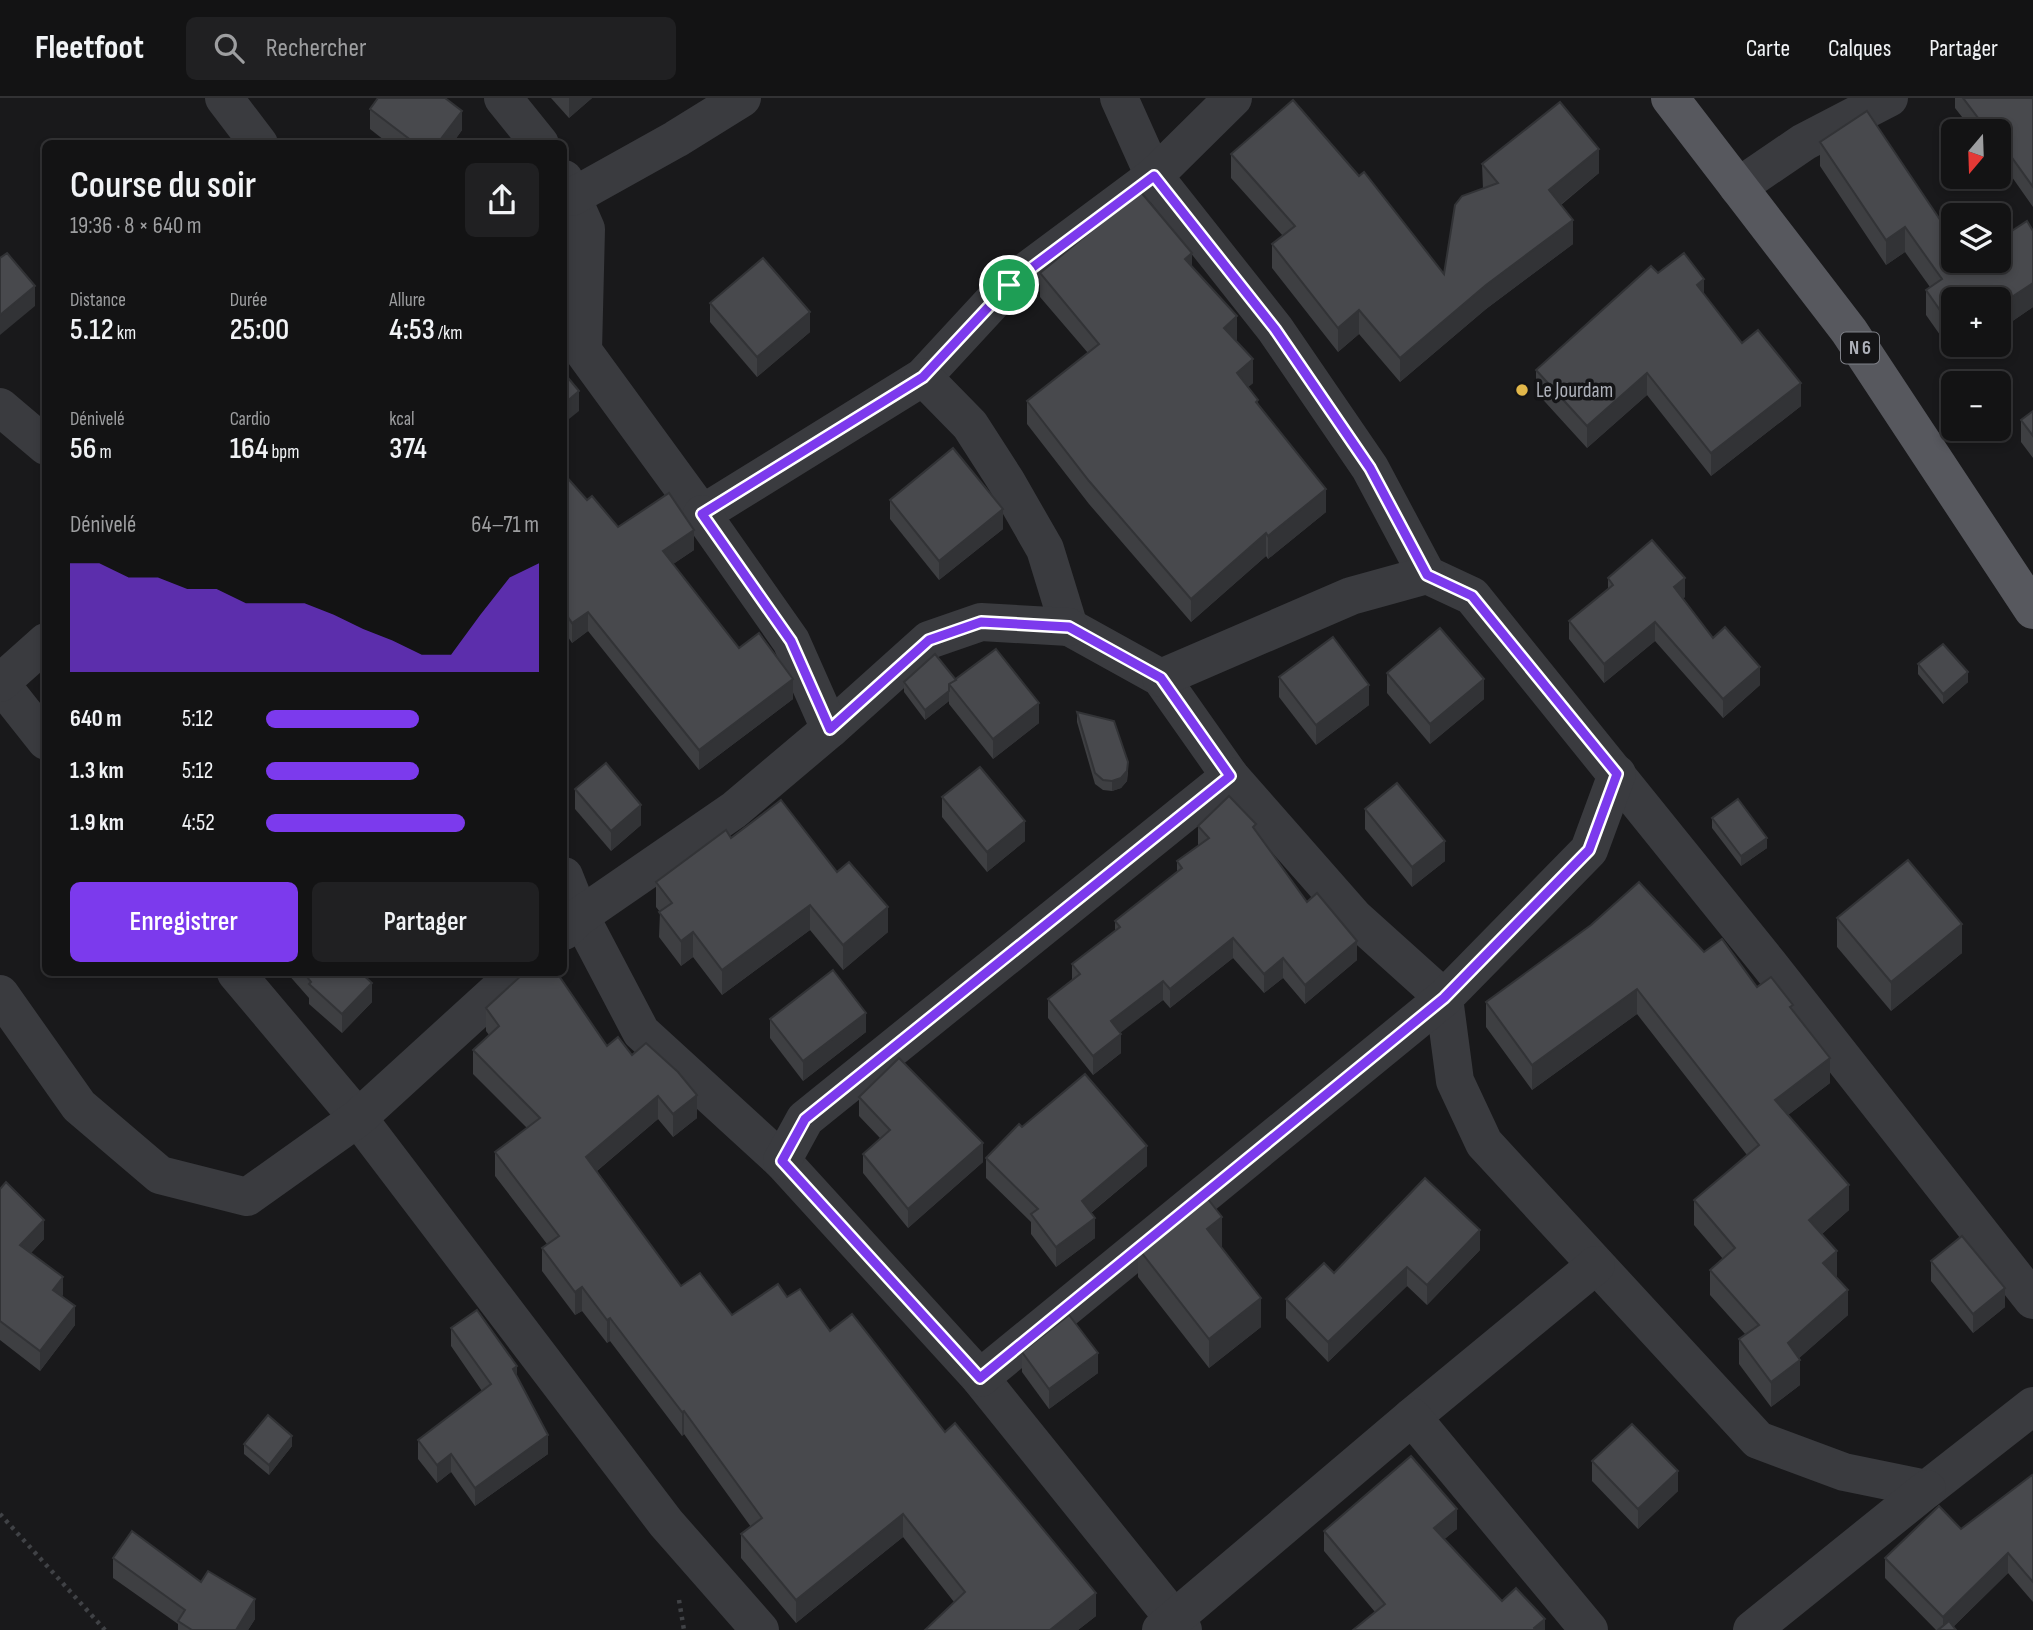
<!DOCTYPE html>
<html lang="fr">
<head>
<meta charset="utf-8">
<style>
  body { margin:0; font-family:"Sofia Sans Condensed",sans-serif; background:#202022; color:#f1f3f6; height:100vh; display:flex; flex-direction:column; font-size:26px; white-space:nowrap }
  * { box-sizing:border-box; margin:0 }
  p { font-size:23px; color:#9d9ea0 }
  .icon { flex:none; width:38px; height:38px; fill:none; stroke:currentColor; stroke-width:2; stroke-linecap:round; stroke-linejoin:round }
  .map { position:relative; flex:1; overflow:hidden }
  .sheet { position:absolute; left:42px; top:42px; width:525px; height:836px; display:flex; flex-direction:column; background:#131314; border-radius:10px; box-shadow:0 4px 10px #0003,0 0 0 2px #323234 }
  .sheet>* { flex:none }
  .needle { width:46px; rotate:199deg }
  .buttons { position:absolute; left:1941px; top:21px; display:grid; gap:14px }
  .buttons a { display:grid; place-items:center; width:70px; height:70px; border-radius:10px; background:#131314; box-shadow:0 4px 10px #0003,0 0 0 2px #323234; font-size:35px }
  .pin { position:absolute; display:grid; place-items:center; width:60px; height:60px; color:#fff; margin:-30px; border:4px solid #fff; border-radius:50%; box-shadow:0 2px 7px #0007 }
  .round { display:grid; place-items:center; flex:none; width:74px; height:74px; border-radius:10px; background:#202022 }
  .summary { display:flex; align-items:center; justify-content:space-between; height:119px; padding:0 28px }
  h1 { font-size:38px; font-weight:600; line-height:52px }
  .metrics { display:grid; grid-template-columns:repeat(3,1fr); gap:10px; height:119px; padding:7px 28px }
  .metrics div { display:grid; align-content:center }
  .metrics b { font-size:30px; font-weight:600 }
  .metrics small { font-size:19px; font-weight:400 }
  .metrics p { font-size:19px }
  .chart { height:196px; padding:14px 28px }
  .chart p { display:flex; justify-content:space-between }
  .chart svg { width:100%; height:126px; margin-top:7px; fill:#7c3aed; opacity:.7 }
  .cta { display:flex; gap:14px; margin-top:auto; padding:14px 28px }
  .cta a { flex:1; height:80px; border-radius:10px; background:#7c3aed; color:#fff; font-size:28px; font-weight:600; line-height:80px; text-align:center }
  .cta a+a { background:#202022; color:#f1f3f6 }
  ul { padding:0 28px; list-style:none; font-size:23px }
  li { display:grid; grid-template-columns:112px 84px 1fr; align-items:center; height:52px }
  li i { height:18px; border-radius:9px; background:#7c3aed }
  header { display:flex; align-items:center; gap:42px; box-sizing:border-box; height:98px; padding:0 35px; background:#131314; border-bottom:2px solid #323234 }
  header strong { font-size:33px }
  nav { display:flex; gap:38px; margin-inline-start:auto; font-size:24px }
  .search { width:490px; height:63px; background:#202022; display:flex; align-items:center; gap:18px; box-sizing:border-box; padding:0 24px; border-radius:10px; color:#9d9ea0; font-size:26px }
  .map>svg:first-child { display:block }
</style>
</head>
<body>
<header>
<strong>Fleetfoot</strong>
<div class="search"><svg class="icon" aria-label="search" viewBox="0 0 24 24"><circle cx="10" cy="10" r="6"/><path d="M15 15l6 6"/></svg>Rechercher</div>
<nav><a>Carte</a><a>Calques</a><a>Partager</a></nav>
</header>
<div class="map">
<svg width="2033" height="1532" viewBox="0 0 2033 1532">
  <rect width="100%" height="100%" fill="#19191b"/>
  <g fill="none" stroke-linecap="round" stroke-linejoin="round">
    <g stroke="#404246" stroke-width="4.5" stroke-dasharray="3.5 5" stroke-linecap="butt">
      <path d="M0 1416 105 1532"/>
      <path d="M679 1502 684 1532"/>
    </g>
    <g stroke="#3a3b3f" stroke-width="38">
      <path d="M224 0 259 46"/>
      <path d="M503 0 540 46"/>
      <path d="M1119 0 1154 78 1275 231 1370 370 1427 477 1472 498 1768 865 2033 1202"/>
      <path d="M564 81 586 131 583 253 702 416 923 279 1009 186 1154 78 1233 0"/>
      <path d="M1738 89 1804 44 1889 0"/>
      <path d="M572 99 676 41 742 0"/>
      <path d="M923 279 970 327 1006 383 1045 451 1069 529 1161 580 1230 678"/>
      <path d="M0 309 46 348"/>
      <path d="M1161 580 1351 498 1427 477"/>
      <path d="M0 585 46 643"/>
      <path d="M0 585 46 544"/>
      <path d="M830 631 929 542 981 524 1069 529"/>
      <path d="M564 778 580 818 641 934 782 1063 980 1280 1183 1532"/>
      <path d="M564 833 580 818 734 712 830 631 791 543 702 416"/>
      <path d="M236 875 358 1020 666 1425 760 1532"/>
      <path d="M0 896 79 1008 160 1077 247 1099 358 1020 517 875"/>
      <path d="M782 1063 805 1021 1230 678 1354 819 1444 900 1455 983 1484 1045 1758 1342 1844 1374 1927 1391 2033 1308"/>
      <path d="M980 1280 1444 900 1589 752 1617 676"/>
      <path d="M1412 1319 1596 1167"/>
      <path d="M1161 1532 1412 1319 1589 1532"/>
      <path d="M1752 1532 1927 1391"/>
    </g>
    <path stroke="#57585e" stroke-width="38" d="M1670 0 1849 233 2033 512"/>
  </g>
  <g fill="#3e3f42">
    <path d="M551 0H592L569 20Z"/>
    <path d="M1955 0H2032L2033 1V109L2000 62 1998 64V33H1973L1955 10Z"/>
    <path d="M370 11 462 32 452 46H389L370 31Z"/>
    <path d="M1820 44 1953 163 2033 209 1998 233V201H1953V247H1978L1957 261 1926 217V192L1930 189 1905 154 1886 167 1820 68Z"/>
    <path d="M1231 56 1444 176 1483 91 1482 66 1599 75 1561 107 1573 146 1486 211 1400 284 1359 236 1338 254 1272 170V146L1283 138 1231 80Z"/>
    <path d="M1192 168 1237 242H1236L1253 285 1248 289 1326 414 1268 461 1266 458 1191 524 1089 406 1027 326V303L1088 255 1040 199V175Z"/>
    <path d="M1658 175 1704 196 1742 245 1801 308 1711 378 1647 297 1587 350 1536 294V272Z"/>
    <path d="M710 205 810 234 757 279 710 224Z"/>
    <path d="M2033 313V360L2021 344V322Z"/>
    <path d="M564 376 587 402 618 429 694 452 673 466 739 550 793 601 699 672 588 533 572 545 564 533Z"/>
    <path d="M890 402 1003 431 939 482 890 421Z"/>
    <path d="M1608 480 1685 499 1683 500 1713 540 1760 587 1723 620 1655 543 1604 585 1569 541V523L1608 491Z"/>
    <path d="M1918 566 1968 584 1943 606 1918 576Z"/>
    <path d="M1387 575 1484 601 1430 646 1387 595Z"/>
    <path d="M1279 579 1369 607 1316 647 1279 599Z"/>
    <path d="M956 582 1039 625 993 661 949 606V603L925 622 904 594V584Z"/>
    <path d="M1077 614 1128 674 1127 683 1121 690 1112 693 1103 692 1095 686 1077 624Z"/>
    <path d="M575 691 641 727 611 753 575 711Z"/>
    <path d="M942 699 1025 743 987 774 942 719Z"/>
    <path d="M1365 711 1445 763 1412 789 1365 731Z"/>
    <path d="M1712 720 1767 750 1741 768 1712 730Z"/>
    <path d="M1198 728 1256 733 1307 804 1357 862 1305 906 1283 880 1264 895 1233 860 1170 910 1163 902 1120 934 1121 955 1093 977 1048 920V901L1072 883V866L1115 833V823L1177 774V763L1198 748Z"/>
    <path d="M731 740 837 774 888 834 843 872 810 832 722 897 693 859 681 868 659 839 660 814 656 809V784Z"/>
    <path d="M1837 820 1962 855 1891 913 1837 849Z"/>
    <path d="M1704 854 1793 913 1830 985 1788 1017 1849 1112 1822 1136 1837 1178 1836 1179 1848 1217 1799 1260 1800 1287 1771 1309 1739 1266V1241L1745 1236 1710 1197V1172L1723 1161 1694 1127V1102L1747 1057 1637 916 1532 992 1486 929V904Z"/>
    <path d="M287 875H361L372 904 342 935 309 906V900Z"/>
    <path d="M486 910 632 957 697 1020 673 1039 658 1021 597 1073 681 1188 732 1217 787 1199 830 1233 945 1334 1096 1518 1078 1532H925L954 1504 903 1439 796 1525 741 1460V1436L751 1429 684 1336 682 1338 610 1243 607 1245 582 1213 575 1217 542 1173V1150L547 1146 495 1078V1054L527 1030 473 976V952L489 937 486 933Z"/>
    <path d="M770 921 866 934 803 983 770 940Z"/>
    <path d="M859 999 983 1064 908 1130 863 1075V1056L880 1040 859 1018Z"/>
    <path d="M1022 1029 1147 1068 1091 1115 1095 1140 1056 1169 1031 1136V1124L986 1080V1060Z"/>
    <path d="M0 1091 44 1141 31 1155 63 1199 75 1227 40 1273 0 1242Z"/>
    <path d="M1222 1148 1221 1149 1261 1229 1209 1270 1138 1179V1150Z"/>
    <path d="M1480 1152 1427 1207 1407 1188 1328 1264 1286 1220V1201L1334 1175Z"/>
    <path d="M1931 1163 2005 1209 1973 1235 1931 1183Z"/>
    <path d="M451 1230 517 1279 548 1356 475 1408 451 1374 437 1385 418 1361V1342L482 1293 451 1248Z"/>
    <path d="M1022 1254 1098 1275 1049 1311 1022 1274Z"/>
    <path d="M244 1346 292 1348 269 1377 244 1356Z"/>
    <path d="M1592 1363 1678 1393 1638 1431 1592 1383Z"/>
    <path d="M2033 1379V1504L2008 1475 1953 1529 1956 1532H1936L1885 1480V1460L1961 1431Z"/>
    <path d="M1457 1431 1444 1441 1502 1503 1545 1532 1375 1514 1324 1453V1433Z"/>
    <path d="M113 1460 201 1484 255 1521 248 1532H178V1526L113 1480Z"/>
  </g>
  <g fill="#323336">
    <path d="M569 0H592L569 20Z"/>
    <path d="M462 13V32L452 46H437Z"/>
    <path d="M2000 43V62L1998 64V44Z"/>
    <path d="M1599 51V75L1549 116V92Z"/>
    <path d="M1573 122V146L1486 211 1400 284V260L1486 187Z"/>
    <path d="M1905 129V154L1886 167V142Z"/>
    <path d="M1192 155V178L1185 161Z"/>
    <path d="M1704 181V204L1697 187Z"/>
    <path d="M2033 185V209L1998 233V208Z"/>
    <path d="M35 188V208L0 237V217Z"/>
    <path d="M1359 212V236L1338 254V230Z"/>
    <path d="M810 214V234L757 279V259Z"/>
    <path d="M1237 218V242L1224 253V230Z"/>
    <path d="M1957 247H1978L1957 261Z"/>
    <path d="M1253 261V285L1237 299V275Z"/>
    <path d="M1647 275V297L1587 350V328Z"/>
    <path d="M1801 285V308L1711 378V355Z"/>
    <path d="M579 293V313L564 325V306Z"/>
    <path d="M1326 391V414L1268 461V438Z"/>
    <path d="M1003 411V431L939 482V463Z"/>
    <path d="M694 432V452L663 473V453Z"/>
    <path d="M1266 435V458L1191 524V501Z"/>
    <path d="M1685 480V499L1674 508V489Z"/>
    <path d="M588 514V533L572 545V525Z"/>
    <path d="M1655 524V543L1604 585V566Z"/>
    <path d="M1760 569V587L1723 620V601Z"/>
    <path d="M1968 574V584L1943 606V596Z"/>
    <path d="M793 581V601L699 672V652Z"/>
    <path d="M1484 581V601L1430 646V626Z"/>
    <path d="M1369 587V607L1316 647V627Z"/>
    <path d="M949 593V603L925 622V612Z"/>
    <path d="M1039 605V625L993 661V641Z"/>
    <path d="M1128 664 1127 683 1121 690 1112 693V683Z"/>
    <path d="M641 707V727L611 753V733Z"/>
    <path d="M1025 723V743L987 774V754Z"/>
    <path d="M1767 740V750L1741 768V758Z"/>
    <path d="M1445 743V763L1412 789V769Z"/>
    <path d="M810 807V832L722 897V872Z"/>
    <path d="M888 809V834L843 872V847Z"/>
    <path d="M1962 826V855L1891 913V884Z"/>
    <path d="M693 834V859L681 868V843Z"/>
    <path d="M1233 840V860L1170 910V891Z"/>
    <path d="M1357 843V862L1305 906V887Z"/>
    <path d="M1283 860V880L1264 895V876Z"/>
    <path d="M1163 883V902L1111 942V923Z"/>
    <path d="M372 885V904L342 935V916Z"/>
    <path d="M1637 891V916L1532 992V967Z"/>
    <path d="M866 915V934L803 983V963Z"/>
    <path d="M1121 936V955L1093 977V958Z"/>
    <path d="M1830 960V985L1775 1027V1002Z"/>
    <path d="M697 997V1020L673 1039V1016Z"/>
    <path d="M658 998V1021L586 1082V1059Z"/>
    <path d="M983 1045V1064L908 1130V1111Z"/>
    <path d="M1147 1048V1068L1082 1122V1103Z"/>
    <path d="M1849 1087V1112L1809 1147V1122Z"/>
    <path d="M1222 1119V1148L1207 1160V1131Z"/>
    <path d="M1095 1120V1140L1056 1169V1149Z"/>
    <path d="M44 1122V1141L20 1166V1147Z"/>
    <path d="M1480 1132V1152L1427 1207V1187Z"/>
    <path d="M1837 1153V1178L1823 1190V1165Z"/>
    <path d="M1407 1169V1188L1328 1264V1244Z"/>
    <path d="M63 1179V1198L53 1192Z"/>
    <path d="M582 1189V1213L575 1217V1194Z"/>
    <path d="M2005 1190V1209L1973 1235V1216Z"/>
    <path d="M1848 1192V1217L1788 1270V1245Z"/>
    <path d="M1261 1200V1229L1209 1270V1241Z"/>
    <path d="M75 1208V1227L40 1273V1253Z"/>
    <path d="M610 1220V1243L607 1245V1222Z"/>
    <path d="M1098 1255V1275L1049 1311V1291Z"/>
    <path d="M1800 1262V1287L1771 1309V1284Z"/>
    <path d="M517 1268V1286L513 1271Z"/>
    <path d="M684 1313V1336L682 1338V1314Z"/>
    <path d="M548 1337V1356L475 1408V1390Z"/>
    <path d="M292 1338V1348L269 1377V1367Z"/>
    <path d="M451 1356V1374L437 1385V1367Z"/>
    <path d="M1678 1373V1393L1638 1431V1411Z"/>
    <path d="M1457 1411V1431L1434 1450V1430Z"/>
    <path d="M903 1416V1439L796 1525V1502Z"/>
    <path d="M2008 1455V1475L1950 1532H1943V1519Z"/>
    <path d="M1096 1495V1518L1078 1532H1050Z"/>
    <path d="M255 1501V1521L248 1532H236Z"/>
    <path d="M1545 1521V1532H1534V1530Z"/>
  </g>
  <g fill="#48494d" stroke="#323336" stroke-width="2">
    <path d="M378 0H445L462 13 437 46H416L370 11Z"/>
    <path d="M1963 0H2032L2033 1V89L2000 43 1998 44V33H1988Z"/>
    <path d="M1293 2 1359 78 1364 74 1444 176 1455 107 1462 98 1498 85 1482 66 1560 4 1599 51 1549 92 1573 122 1486 187 1400 260 1359 212 1338 230 1272 146 1295 128 1231 56Z"/>
    <path d="M1867 13 1953 141V163H1998V142L2027 123 2033 133V185L1998 208V201H1953V231L1926 192 1942 181 1905 129 1886 142 1820 44Z"/>
    <path d="M1140 93 1192 155 1185 161 1237 218 1224 230 1253 261 1237 275 1258 302 1256 304 1326 391 1268 438 1266 435 1191 501 1089 383 1027 303 1099 246 1040 175Z"/>
    <path d="M7 155 35 188 0 217V160Z"/>
    <path d="M1684 155 1704 181 1697 187 1742 245 1758 232 1801 285 1711 355 1647 275 1587 328 1536 272 1651 168 1658 175Z"/>
    <path d="M763 160 810 214 757 259 710 205Z"/>
    <path d="M564 275 579 293 564 306Z"/>
    <path d="M2033 313V338L2021 322Z"/>
    <path d="M953 350 1003 411 939 463 890 402Z"/>
    <path d="M564 376 587 402 592 398 618 429 669 395 694 432 663 453 739 550 759 535 793 581 699 652 588 514 572 525 564 513Z"/>
    <path d="M1652 442 1685 480 1674 489 1713 540 1725 529 1760 569 1723 601 1655 524 1604 566 1569 523 1613 487 1608 480Z"/>
    <path d="M1440 530 1484 581 1430 626 1387 575Z"/>
    <path d="M1333 539 1369 587 1316 627 1279 579Z"/>
    <path d="M1943 546 1968 574 1943 596 1918 566Z"/>
    <path d="M996 551 1039 605 993 641 949 586Z"/>
    <path d="M935 556 956 582 949 586V593L925 612 904 584Z"/>
    <path d="M1077 614 1114 623 1128 664 1127 673 1121 680 1112 683 1103 682 1095 675Z"/>
    <path d="M606 665 641 707 611 733 575 691Z"/>
    <path d="M980 669 1025 723 987 754 942 699Z"/>
    <path d="M1397 685 1445 743 1412 769 1365 711Z"/>
    <path d="M1229 698 1256 726 1253 729 1307 804 1317 795 1357 843 1305 887 1283 860 1264 876 1233 840 1170 891 1163 883 1111 923 1121 936 1093 958 1048 901 1080 876 1072 866 1120 829 1115 823 1182 770 1177 763 1209 740 1198 728Z"/>
    <path d="M1738 701 1767 740 1741 758 1712 720Z"/>
    <path d="M781 702 837 774 849 764 888 809 843 847 810 807 722 872 693 834 681 843 659 814 672 805 656 784 726 732 731 740Z"/>
    <path d="M1908 762 1962 826 1891 884 1837 820Z"/>
    <path d="M1639 784 1704 854 1722 841 1757 889 1771 879 1793 907 1790 909 1830 960 1775 1002 1849 1087 1809 1122 1837 1153 1823 1165 1848 1192 1788 1245 1800 1262 1771 1284 1739 1241 1759 1227 1710 1172 1735 1150 1694 1102 1759 1047 1637 891 1532 967 1486 904 1591 827Z"/>
    <path d="M833 872 866 915 803 963 770 921Z"/>
    <path d="M304 875H361L372 885 342 916 309 886 311 884Z"/>
    <path d="M524 875H557L607 948 618 939 632 957 646 945 678 974 697 997 673 1016 658 998 586 1059 681 1188 700 1175 732 1217 778 1186 787 1199 800 1191 830 1233 852 1216 945 1334 955 1325 1096 1495 1050 1532H925L965 1494 903 1416 796 1502 741 1436 762 1420 684 1313 682 1314 610 1220 607 1222 582 1189 575 1194 542 1150 559 1138 495 1054 540 1020 473 952 499 928 486 910Z"/>
    <path d="M899 960 983 1045 908 1111 863 1056 890 1032 859 999Z"/>
    <path d="M1085 976 1147 1048 1082 1103 1095 1120 1056 1149 1031 1116 1038 1111 986 1060 1019 1026 1022 1029Z"/>
    <path d="M1425 1080 1480 1132 1427 1187 1407 1169 1328 1244 1286 1201 1324 1165 1334 1175Z"/>
    <path d="M6 1084 44 1122 20 1147 63 1179 53 1192 75 1208 40 1253 0 1223V1091Z"/>
    <path d="M1204 1096 1222 1119 1207 1131 1261 1200 1209 1241 1138 1150Z"/>
    <path d="M1962 1138 2005 1190 1973 1216 1931 1163Z"/>
    <path d="M477 1212 517 1268 513 1271 548 1337 475 1390 451 1356 437 1367 418 1342 491 1286 451 1230Z"/>
    <path d="M1069 1217 1098 1255 1049 1291 1022 1254Z"/>
    <path d="M268 1317 292 1338 269 1367 244 1346Z"/>
    <path d="M1632 1326 1678 1373 1638 1411 1592 1363Z"/>
    <path d="M1411 1358 1457 1411 1434 1430 1502 1503 1516 1490 1545 1521 1534 1530 1535 1532H1353L1385 1506 1324 1433Z"/>
    <path d="M2032 1377 2033 1379V1484L2008 1455 1943 1519 1885 1460 1939 1408 1961 1431Z"/>
    <path d="M132 1433 201 1484 208 1473 255 1501 236 1532H192L178 1523 185 1512 113 1460Z"/>
    <path d="M1949 1523 1956 1532H1938Z"/>
  </g>
  <g fill="none" stroke-linecap="round" stroke-linejoin="round">
    <defs>
      <path id="route" d="M1154 78 1275 231 1370 370 1427 477 1472 498 1617 676 1589 752 1444 900 980 1280 782 1063 805 1021 1230 678 1161 580 1069 529 981 524 929 542 830 631 791 543 702 416 923 279 1009 187Z"/>
    </defs>
    <use href="#route" stroke="#fff" stroke-width="14"/>
    <use href="#route" stroke="#7c3aed" stroke-width="9"/>
  </g>
  <circle fill="#e2b74a" stroke="#141416" stroke-width="2.5" cx="1522" cy="292" r="7"/>
  <g text-anchor="middle" dominant-baseline="central" stroke-width="7" stroke-linejoin="round" paint-order="stroke">
    <rect fill="#141416" stroke="#7f8188" stroke-width="2" x="1841" y="234.5" width="38" height="31" rx="5"/>
    <g font-size="19" font-weight="bold" fill="#adb0b9">
      <text x="1860" y="250">N 6</text>
    </g>
    <g font-size="21" fill="#adb0b9" stroke="#141416" text-anchor="start">
      <text x="1536" y="292">Le Jourdam</text>
    </g>
  </g>
</svg>
<div class="buttons">
<a><svg class="needle" viewBox="-14 -14 28 28"><path d="M0-13l5 13h-10z" fill="#e53935"/><path d="M0 13l5-13h-10z" fill="#9d9ea0"/></svg></a>
<a><svg class="icon" aria-label="layers" viewBox="0 0 24 24"><path d="M12 4l9 5-9 5-9-5zM3 14l9 5 9-5"/></svg></a>
<a>+</a>
<a>−</a>
</div>
<div class="pin" style="left:1009px;top:187px;background:#1e9e55"><svg class="icon" aria-label="arrive" viewBox="0 0 24 24"><path d="M6 21V4h12l-3 4 3 4H6"/></svg></div>
<section class="sheet">
<div class="summary"><div><h1>Course du soir</h1><p>19:36 · 8 × 640 m</p></div><a class="round"><svg class="icon" aria-label="share" viewBox="0 0 24 24"><path d="M12 15V3M7 8l5-5 5 5M5 13v7h14v-7"/></svg></a></div>
<div class="metrics">
<div><p>Distance</p><b>5.12<small> km</small></b></div>
<div><p>Durée</p><b>25:00</b></div>
<div><p>Allure</p><b>4:53<small> /km</small></b></div>
</div>
<div class="metrics">
<div><p>Dénivelé</p><b>56<small> m</small></b></div>
<div><p>Cardio</p><b>164<small> bpm</small></b></div>
<div><p>kcal</p><b>374</b></div>
</div>
<div class="chart"><p><span>Dénivelé</span>64–71 m</p>
<svg viewBox="0 0 160 44" preserveAspectRatio="none"><path d="M0 44V6L10 6L20 11L30 11L40 15L50 15L60 20L70 20L80 20L90 24L100 29L110 33L120 38L130 38L140 24L150 11L160 6V44z"/></svg>
</div>
<ul>
<li><b>640 m</b>5:12<i style="width:56%"></i></li>
<li><b>1.3 km</b>5:12<i style="width:56%"></i></li>
<li><b>1.9 km</b>4:52<i style="width:73%"></i></li>
</ul>
<div class="cta"><a>Enregistrer</a><a>Partager</a></div>
</section>
</div>
</body>
</html>
